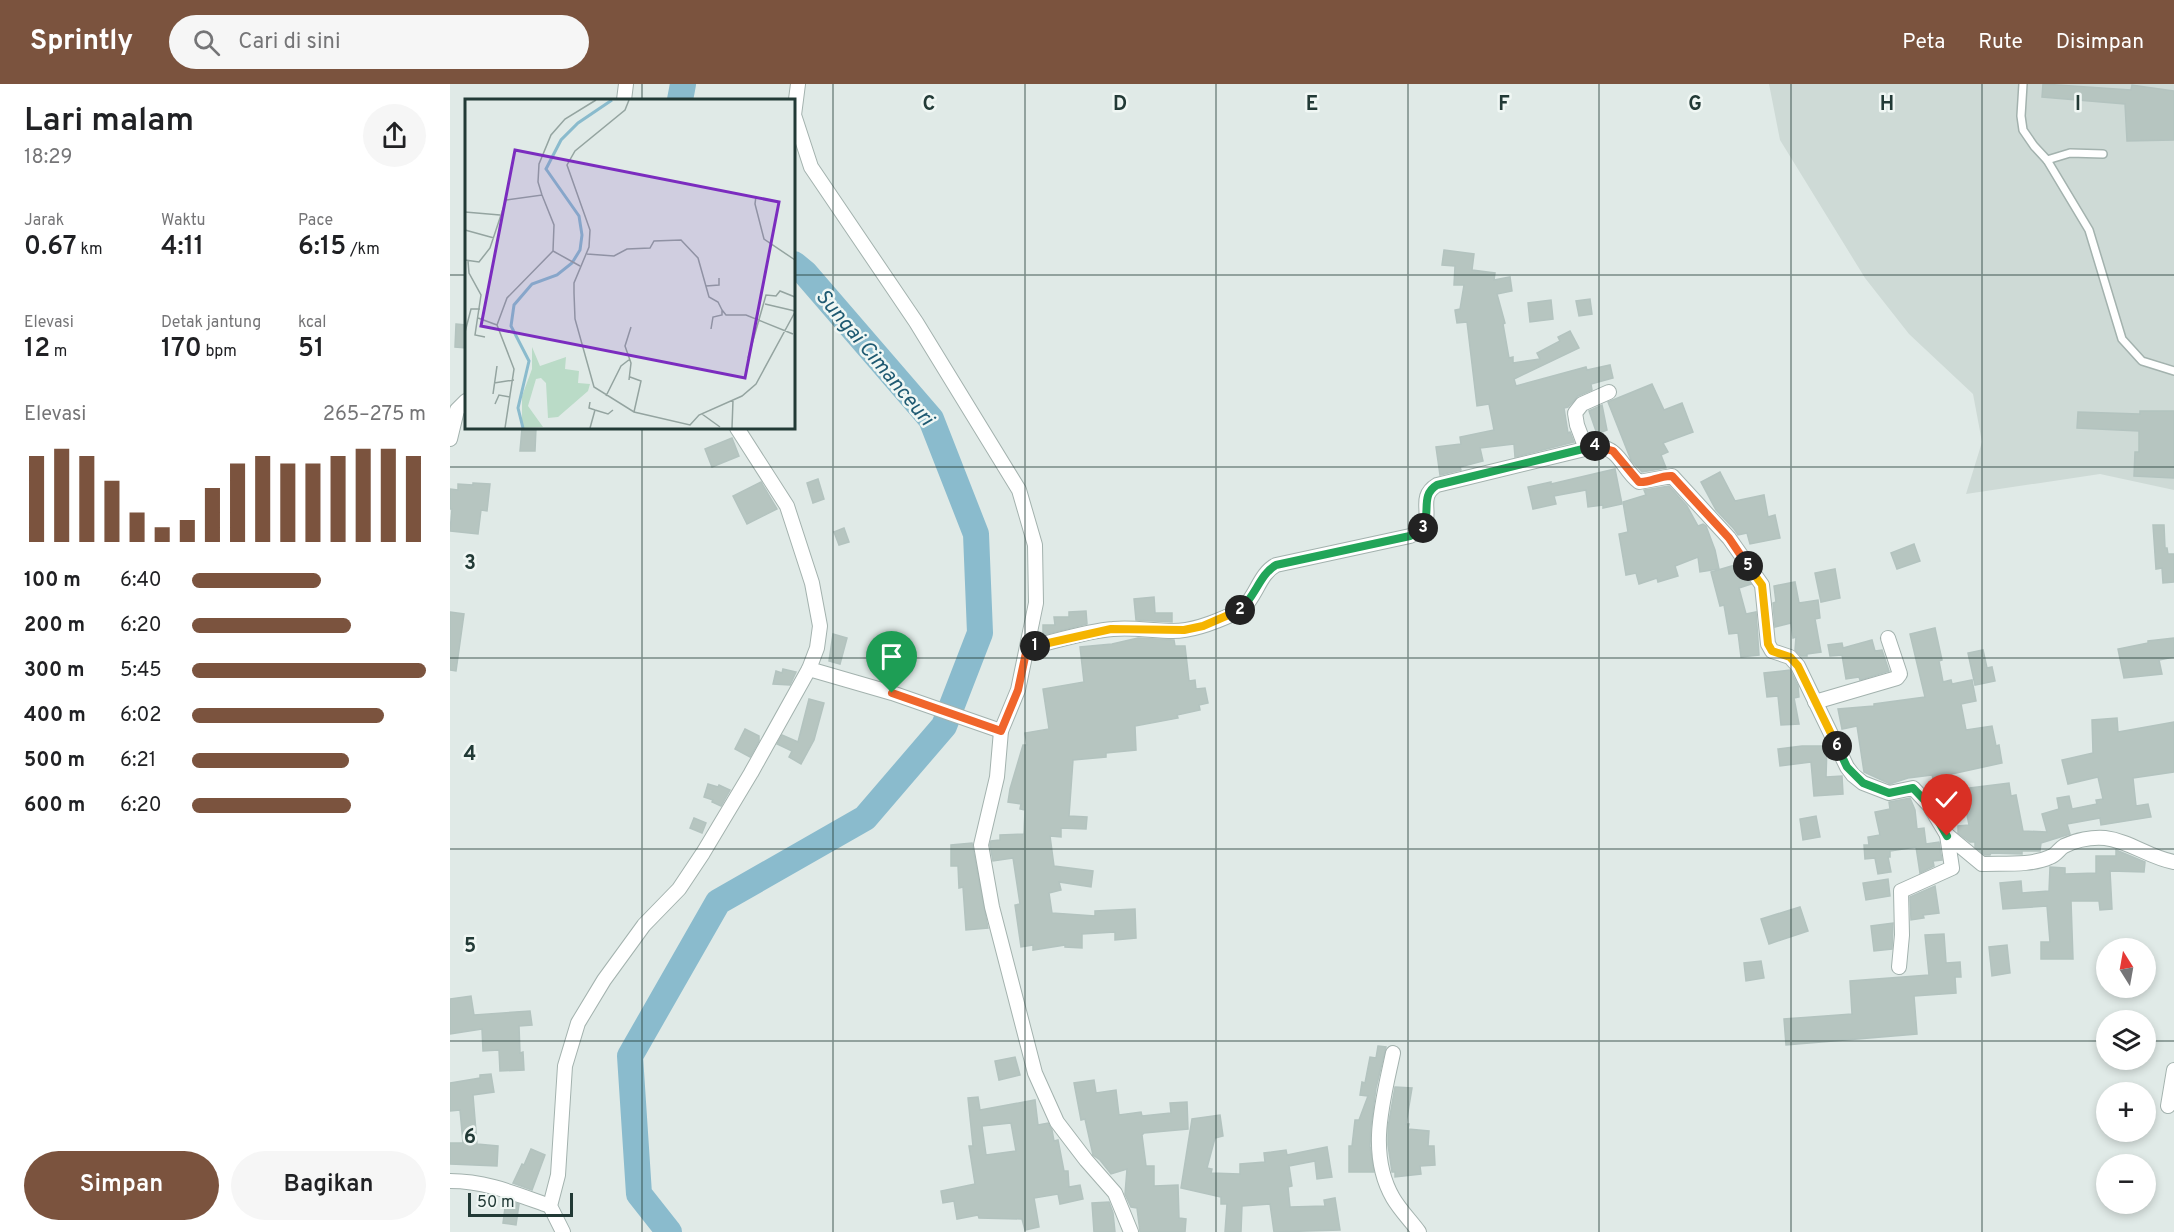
<!DOCTYPE html>
<html lang="id">
<head>
<meta charset="utf-8">
<style>
  body { margin:0; font-family:Overpass,sans-serif; background:#f6f6f6; color:#202124; height:100vh; display:flex; flex-direction:column; font-size:22px; white-space:nowrap }
  * { box-sizing:border-box; margin:0 }
  p { font-size:20px; color:#757577 }
  .icon { flex:none; width:33px; height:33px; fill:none; stroke:currentColor; stroke-width:2; stroke-linecap:round; stroke-linejoin:round }
  .map { position:relative; flex:1; overflow:hidden }
  .side { display:flex; flex-direction:column; background:#fff; width:450px }
  .side>* { flex:none }
  .needle { width:39px; rotate:349deg }
  .tools { position:absolute; left:1646px; top:854px; display:grid; gap:12px }
  .tools a { display:grid; place-items:center; width:60px; height:60px; border-radius:50%; background:#fff; box-shadow:0 3px 9px #0003; font-size:30px }
  .scale { position:absolute; left:18px; bottom:15px; width:105px; box-sizing:border-box; padding-left:6px; border:3px solid #223a36; border-top:0; font-size:16px; line-height:21px; white-space:nowrap; color:#223a36; -webkit-text-stroke:4px #f0f7f4; paint-order:stroke }
  .pin { position:absolute; display:grid; place-items:center; width:51px; height:51px; color:#fff; margin:-62px -26px; border-radius:50% 50% 50% 0; rotate:-45deg; box-shadow:0 0 6px #0007 }
  .pin .icon { rotate:45deg }
  .km { position:absolute; width:30px; height:30px; margin:-15px; border-radius:50%; background:#222; color:#fff; font-size:16px; line-height:30px; text-align:center }
  .round { display:grid; place-items:center; flex:none; width:63px; height:63px; border-radius:32px; background:#f6f6f6 }
  .overview { display:flex; align-items:center; justify-content:space-between; height:102px; padding:0 24px }
  h1 { font-size:33px; font-weight:600; line-height:45px }
  .metrics { display:grid; grid-template-columns:repeat(3,1fr); gap:9px; height:102px; padding:6px 24px }
  .metrics div { display:grid; align-content:center }
  .metrics b { font-size:26px; font-weight:600 }
  .metrics small { font-size:16px; font-weight:400 }
  .metrics p { font-size:16px }
  .chart { height:168px; padding:12px 24px }
  .chart p { display:flex; justify-content:space-between }
  .chart svg { width:100%; height:108px; margin-top:6px; stroke:#7b533e; stroke-width:6 }
  .cta { display:flex; gap:12px; margin-top:auto; padding:12px 24px }
  .cta a { flex:1; height:69px; border-radius:36px; background:#7b533e; color:#fff; font-size:24px; font-weight:600; line-height:69px; text-align:center }
  .cta a+a { background:#f6f6f6; color:#202124 }
  ul { padding:0 24px; list-style:none; font-size:20px }
  li { display:grid; grid-template-columns:96px 72px 1fr; align-items:center; height:45px }
  li i { height:15px; border-radius:8px; background:#7b533e }
  header { display:flex; align-items:center; gap:36px; box-sizing:border-box; height:84px; padding:0 30px; background:#7b533e; color:#fff }
  header strong { font-size:28px }
  nav { display:flex; gap:33px; margin-inline-start:auto; font-size:21px }
  .search { width:420px; height:54px; background:#f6f6f6; display:flex; align-items:center; gap:15px; box-sizing:border-box; padding:0 21px; border-radius:33px; color:#757577; font-size:22px }
  main { display:flex; flex:1; min-height:0 }
  .map>svg:first-child { display:block }
</style>
</head>
<body>
<header>
<strong>Sprintly</strong>
<div class="search"><svg class="icon" aria-label="search" viewBox="0 0 24 24"><circle cx="10" cy="10" r="6"/><path d="M15 15l6 6"/></svg>Cari di sini</div>
<nav><a>Peta</a><a>Rute</a><a>Disimpan</a></nav>
</header>
<main>
<section class="side">
<div class="overview"><div><h1>Lari malam</h1><p>18:29</p></div><a class="round"><svg class="icon" aria-label="share" viewBox="0 0 24 24"><path d="M12 15V3M7 8l5-5 5 5M5 13v7h14v-7"/></svg></a></div>
<div class="metrics">
<div><p>Jarak</p><b>0.67<small> km</small></b></div>
<div><p>Waktu</p><b>4:11</b></div>
<div><p>Pace</p><b>6:15<small> /km</small></b></div>
</div>
<div class="metrics">
<div><p>Elevasi</p><b>12<small> m</small></b></div>
<div><p>Detak jantung</p><b>170<small> bpm</small></b></div>
<div><p>kcal</p><b>51</b></div>
</div>
<div class="chart"><p><span>Elevasi</span>265–275 m</p>
<svg viewBox="0 0 160 44" preserveAspectRatio="none"><path d="M5 44V9M15 44V6M25 44V9M35 44V19M45 44V32M55 44V38M65 44V35M75 44V22M85 44V12M95 44V9M105 44V12M115 44V12M125 44V9M135 44V6M145 44V6M155 44V9"/></svg>
</div>
<ul>
<li><b>100 m</b>6:40<i style="width:55%"></i></li>
<li><b>200 m</b>6:20<i style="width:68%"></i></li>
<li><b>300 m</b>5:45<i style="width:100%"></i></li>
<li><b>400 m</b>6:02<i style="width:82%"></i></li>
<li><b>500 m</b>6:21<i style="width:67%"></i></li>
<li><b>600 m</b>6:20<i style="width:68%"></i></li>
</ul>
<div class="cta"><a>Simpan</a><a>Bagikan</a></div>
</section>
<div class="map">
<svg width="1724" height="1148" viewBox="0 0 1724 1148">
  <rect width="100%" height="100%" fill="#e0eae7"/>
  <path fill="#cedad6" d="M1319 0H1724V406L1650 390 1516 410 1532 358 1523 310 1459 250 1415 194 1330 56Z"/>
  <g fill="none" stroke-linecap="round" stroke-linejoin="round">
    <g stroke="#8abbcd" stroke-width="26">
      <path d="M230 16 233 0"/>
      <path d="M219 1148 189 1110 180 972 268 818 415 734 494 642 530 549 526 450 481 335 355 189 344 180"/>
    </g>
  </g>
  <g fill="#b6c5c0" stroke="#b3c3bf" stroke-width="1.5" fill-rule="evenodd">
    <path d="M1593 0 1681 6 1682 1 1724 7V56L1677 57 1675 20 1592 13Z"/>
    <path d="M994 166 1024 170 1022 186 1045 189 1044 196 1060 193 1062 207 1047 210 1055 239 1053 240 1059 274 1063 273V279L1090 275 1087 269 1110 257 1108 253 1120 247 1129 264 1064 295 1066 302 1136 283 1137 286 1160 281 1163 294 1141 300 1142 306 1128 312 1118 323 1114 324 1118 349 1120 348 1124 358 1065 373 1064 360 1030 364 1033 377 1010 383 1011 386 990 391 986 363 1011 360 1010 353 1044 346 1039 320 1027 322 1017 238 1007 239 1005 226 1010 225 1014 201H1004L1005 182 992 181Z"/>
    <path d="M1140 215 1142 230 1129 232 1126 217Z"/>
    <path d="M1101 216 1103 235 1080 238 1078 219Z"/>
    <path d="M6 240 16 241V264L5 263Z"/>
    <path d="M1202 300 1214 326 1232 319 1243 348 1213 359 1218 368 1211 371 1216 384 1192 388 1181 376 1158 318Z"/>
    <path d="M1152 321 1157 346 1147 350 1139 327Z"/>
    <path d="M1690 327H1724V394L1684 392 1685 368H1689V347L1627 344 1628 328 1690 330Z"/>
    <path d="M72 344H86L85 367H70Z"/>
    <path d="M282 354 289 372 262 383 255 365Z"/>
    <path d="M1165 385 1172 420 1153 424V421L1138 423 1136 406 1104 412 1106 420 1083 425 1078 403 1101 398V400Z"/>
    <path d="M1270 388 1285 417 1314 411 1318 433 1325 431 1330 454 1300 460 1297 449 1288 451 1284 445 1266 426 1251 398Z"/>
    <path d="M368 395 374 415 363 419 357 399Z"/>
    <path d="M311 398 327 425 297 440 283 412Z"/>
    <path d="M23 399 40 400 37 427 31 426 28 450 0 447 2 425H0V405L8 406V400L23 401Z"/>
    <path d="M1219 402 1237 422 1248 442 1253 440 1256 442 1265 466 1269 485 1250 488 1248 473 1225 482 1228 492 1208 498 1207 494 1189 500 1186 489 1176 491 1169 450 1178 448 1173 418 1196 411 1194 406Z"/>
    <path d="M1703 441H1714L1715 464H1717L1718 470H1724V498L1713 499 1712 484 1706 485Z"/>
    <path d="M394 444 399 458 389 461 384 448Z"/>
    <path d="M1464 460 1470 477 1447 485 1441 469Z"/>
    <path d="M1285 481 1287 492 1294 491 1301 500 1289 504 1296 530 1306 528 1309 571 1291 573 1288 549 1279 550 1274 521 1270 522 1261 488Z"/>
    <path d="M1385 485 1390 514 1371 518 1365 489Z"/>
    <path d="M1345 498 1349 519 1368 516 1370 534 1365 535 1371 568 1357 570V572H1351L1345 566 1346 553 1343 554 1341 539 1325 543 1323 519 1326 518 1324 502Z"/>
    <path d="M704 513 705 529H722V538L686 536 684 515Z"/>
    <path d="M636 527 637 540 593 551V541H605L604 533H619V528Z"/>
    <path d="M0 528 14 530 6 587 0 586Z"/>
    <path d="M1485 544 1492 576 1489 577 1493 598 1501 596 1502 600 1522 596 1526 617 1511 620 1516 646 1542 642 1546 662 1549 661 1552 679 1483 694 1482 691 1458 694 1440 700 1414 688 1407 642 1392 645 1388 625 1424 622V620L1475 613 1460 550Z"/>
    <path d="M383 550 397 554 390 580 379 577Z"/>
    <path d="M688 554 724 556 725 562H735L739 597 745 596 746 605 755 604 758 619 749 621 750 626 727 631 728 634 685 642 686 666 656 669V673L623 676 619 732 637 733 636 745 611 744V753L600 752 604 782 643 787 641 803 609 798 611 806 599 809 602 829 645 832V827L685 825 686 854 665 856V848L632 850V864L615 863V861L583 866V861L571 863 565 821 570 820 563 774 543 777 540 761 541 757 550 756V751L574 750 575 726 570 725 571 720 558 718 560 705 573 661H577L575 649 599 645 593 605 634 598 630 563 662 560Z"/>
    <path d="M1724 554V573L1709 576 1712 590 1674 594 1668 565 1698 559V557Z"/>
    <path d="M1422 556 1425 567 1432 566 1439 587 1410 596 1409 593 1396 595 1392 571 1380 572 1378 561 1392 559 1393 564Z"/>
    <path d="M1533 566 1537 584 1542 583 1545 597 1525 601 1518 569Z"/>
    <path d="M333 585 346 588 340 601 323 600 326 587 332 589Z"/>
    <path d="M1340 586 1348 602 1349 613 1344 614 1349 640 1331 641 1328 612 1317 613 1314 589Z"/>
    <path d="M359 615 374 619 364 656 351 680 339 673 342 667 327 660 332 651 348 658Z"/>
    <path d="M1667 634 1668 648 1724 638V688L1683 694 1686 722 1698 720 1701 733 1651 741 1650 734 1617 740 1620 750 1591 759 1590 767H1572V770L1541 769 1540 771H1535L1525 763V758H1520L1508 749V742L1519 741 1512 705 1559 699 1561 712 1566 711 1573 747 1597 748 1592 730 1609 725 1607 714 1619 712 1622 725 1647 720 1646 716 1653 715 1648 693 1618 700 1612 676 1643 669 1642 636Z"/>
    <path d="M295 645 309 652V657L300 673 285 665Z"/>
    <path d="M1352 662H1377L1376 693 1392 692 1393 710 1364 712 1361 678 1330 682 1328 665Z"/>
    <path d="M258 700 268 703 269 701 280 706 271 722 262 718 263 716 254 713Z"/>
    <path d="M1460 714 1465 726 1467 745 1474 744 1476 760 1489 758 1492 776 1483 777 1484 782 1470 789 1466 763 1440 767V773H1438L1441 788 1428 790 1425 774 1415 775 1414 761H1419L1418 753 1430 751 1425 728 1440 725 1439 718Z"/>
    <path d="M1366 732 1370 753 1353 756 1350 735Z"/>
    <path d="M244 734 256 739 252 749 240 744Z"/>
    <path d="M522 759 538 844 516 846 513 803 509 804 508 782H501V761Z"/>
    <path d="M1666 766 1695 778 1694 788 1660 787 1662 825 1650 826 1649 817H1621L1623 875H1591V858H1600L1597 822 1553 825 1550 799 1571 797 1572 809 1599 807 1600 783 1615 784V790L1646 789V772H1666Z"/>
    <path d="M1438 795 1440 812 1416 816 1413 799Z"/>
    <path d="M1485 802 1489 829 1473 831 1474 834 1461 836 1460 813Z"/>
    <path d="M1350 823 1358 847 1319 860 1311 835Z"/>
    <path d="M1443 839 1442 865 1424 867 1421 842Z"/>
    <path d="M1494 850 1496 879 1510 878 1511 893H1505L1506 909 1464 912 1467 950 1336 961 1334 935 1402 930 1400 897 1479 891 1475 851Z"/>
    <path d="M1557 861 1560 889 1542 892 1539 863Z"/>
    <path d="M1311 877 1314 894 1296 897 1294 879Z"/>
    <path d="M21 912 24 931 80 927 82 941 69 942 70 969 73 968 74 986 50 987 49 966 33 967 32 945 0 950V915Z"/>
    <path d="M928 962 936 963 926 1004 921 1042 920 1062 924 1088H899V1062H902L905 1036H909L918 1012 910 1011 912 998 915 999 920 973 926 974Z"/>
    <path d="M565 973 570 991 549 996 545 977Z"/>
    <path d="M41 990 44 1008 23 1011 27 1060 48 1062 47 1082 0 1080V1059H13L10 1026 0 1027V999L30 994V991Z"/>
    <path d="M644 996 646 1009 666 1006 669 1031 691 1028 692 1032 721 1029 720 1019 737 1018 738 1045 694 1049 692 1051 696 1082H704V1102L728 1101 729 1134 736 1135 735 1148H690L687 1124 681 1123 675 1110 677 1085 661 1090 650 1076 643 1071 635 1035 631 1036 624 999Z"/>
    <path d="M945 1003 962 1004 956 1040H959L958 1045 979 1047 978 1062H984L985 1081 970 1082 971 1090 945 1093V1088H942L938 1061V1043Z"/>
    <path d="M528 1013 530 1026 585 1016 588 1041 598 1039 602 1046 604 1057 608 1056 614 1087H618L619 1103 630 1101 633 1115 610 1120 608 1110 584 1114 589 1143 575 1146 572 1135 529 1134 528 1131 507 1135 504 1117 493 1119 491 1107 525 1100 519 1062H523L518 1014ZM561 1039 566 1067 536 1071 532 1042Z"/>
    <path d="M770 1031 773 1052 765 1054 757 1084 762 1085 761 1089 790 1090V1080L815 1078 814 1069 836 1066 837 1071 877 1063 882 1093 867 1095 865 1077 839 1082 842 1102 838 1103 840 1123 875 1122 874 1116 885 1114 890 1146 824 1148 820 1120 792 1122 791 1148H775L777 1120H771V1113L731 1104 742 1035Z"/>
    <path d="M81 1065 95 1071 82 1106 63 1099 72 1080 74 1081Z"/>
    <path d="M56 1116 69 1120 66 1141 53 1139Z"/>
    <path d="M659 1118 663 1129 665 1148H644L642 1119Z"/>
  </g>
  <g fill="none" stroke-linecap="round" stroke-linejoin="round">
    <defs>
      <g id="service">
        <path d="M1573 0 1571 32 1573 46 1584 62 1597 76 1639 146 1672 255 1692 277 1724 287"/>
        <path d="M1597 76 1620 69 1653 70"/>
      </g>
      <g id="minor">
        <path d="M348 0 344 31 361 83 466 238 569 406 585 461 586 519 568 606 551 647 547 693 531 761 542 823 585 989 607 1038 636 1076 665 1109 681 1148"/>
        <path d="M174 16 176 0"/>
        <path d="M287 344 337 422 362 499 370 542 367 564 359 585 442 609 551 647"/>
        <path d="M0 355 7 326 16 317"/>
        <path d="M1136 365 1127 341 1125 329 1132 320 1159 308"/>
        <path d="M577 564C604 558 635 547 663 545 684 543 703 547 723 547 744 547 766 538 785 529 806 519 807 491 826 481L960 452C993 438 962 416 987 401L1147 362C1171 365 1172 385 1189 398L1222 392 1279 454 1312 501 1318 560 1322 567 1340 573 1348 582 1397 683 1403 691 1413 699 1439 709 1463 704 1479 721 1497 751"/>
        <path d="M1365 618 1447 594 1450 590 1438 554"/>
        <path d="M1449 883 1452 851 1451 807 1502 784 1497 751 1532 780C1552 779 1581 782 1600 773 1606 771 1609 765 1614 762 1626 756 1642 753 1655 754 1680 757 1700 774 1724 778"/>
        <path d="M943 969C933 1017 917 1069 943 1114 950 1126 961 1137 969 1148"/>
        <path d="M1718 1022 1724 986"/>
        <path d="M0 1097C36 1097 66 1110 100 1122"/>
        <path d="M113 1148 100 1122 108 1091 115 982 128 939 154 896 194 841 229 805 253 769 301 689 359 585"/>
      </g>
    </defs>
    <use href="#service" stroke="#a3b2ae" stroke-width="10"/>
    <use href="#minor" stroke="#a3b2ae" stroke-width="16"/>
    <use href="#service" stroke="#fff" stroke-width="7"/>
    <use href="#minor" stroke="#fff" stroke-width="14"/>
  </g>
  <g fill="none" stroke-linecap="round" stroke-linejoin="round">
    <defs>
      <path id="split-1" d="M442 609 551 647 568 606 577 564 585 562"/>
      <path id="split-2" d="M585 562 661 545 734 546 753 542 790 526"/>
      <path id="split-3" d="M790 526C805 513 810 490 826 481L960 452 973 444"/>
      <path id="split-4" d="M973 444C981 429 970 411 987 401L1145 362"/>
      <path id="split-5" d="M1145 362 1163 367 1189 398C1200 399 1210 391 1222 392L1279 454 1298 482"/>
      <path id="split-6" d="M1298 482 1312 501 1318 560 1322 567 1340 573 1348 582 1387 662"/>
      <path id="split-7" d="M1387 662 1397 683 1413 699 1439 709 1463 704 1479 721 1497 752"/>
    </defs>
    <use href="#split-1" stroke="#fff" stroke-width="12"/>
    <use href="#split-2" stroke="#fff" stroke-width="12"/>
    <use href="#split-3" stroke="#fff" stroke-width="12"/>
    <use href="#split-4" stroke="#fff" stroke-width="12"/>
    <use href="#split-5" stroke="#fff" stroke-width="12"/>
    <use href="#split-6" stroke="#fff" stroke-width="12"/>
    <use href="#split-7" stroke="#fff" stroke-width="12"/>
    <use href="#split-1" stroke="#f0652b" stroke-width="8"/>
    <use href="#split-2" stroke="#f5b400" stroke-width="8"/>
    <use href="#split-3" stroke="#22a559" stroke-width="8"/>
    <use href="#split-4" stroke="#22a559" stroke-width="8"/>
    <use href="#split-5" stroke="#f0652b" stroke-width="8"/>
    <use href="#split-6" stroke="#f5b400" stroke-width="8"/>
    <use href="#split-7" stroke="#22a559" stroke-width="8"/>
  </g>
  <path fill="none" stroke="#223a36" stroke-width="1.5" stroke-opacity="0.55" d="M192 0V16M383 0V1148M575 0V1148M766 0V1148M958 0V1148M1149 0V1148M1341 0V1148M1532 0V1148M0 191H16M344 191H1724M192 344V1148M0 383H1724M0 574H1724M0 765H1724M0 957H1656M1695 957H1724"/>
  <g text-anchor="middle" dominant-baseline="central" stroke-width="5" stroke-linejoin="round" paint-order="stroke">
    <g font-size="21" font-style="italic" fill="#1f5a72" stroke="#f0f7f4">
      <text transform="translate(424 274) rotate(50)">Sungai Cimanceuri</text>
    </g>
  </g>
  <g transform="translate(15 15)">
    <rect width="330" height="330" fill="#e0eae7"/>
    <path d="M67 248 75 267 101 258 100 270 114 272 113 284 125 285 123 292 93 318 83 319 81 284 76 279 71 280 63 307 78 328 57 329V297L67 270Z" fill="#badbc7"/>
    <path fill="none" stroke="#8abbcd" stroke-width="3" d="M58 329 53 309 64 262 46 227 49 206 67 185 92 176 107 164 115 151 117 136 114 117 81 70 96 41 113 24 147 1"/>
    <path fill="none" stroke="#94a4a0" stroke-width="1.5" d="M164 1 160 11 110 52 102 66 125 131 124 148 109 184V194L110 220 129 288 169 313 225 326 234 316 277 297 291 285 330 213M77 96 73 83 74 65 86 36 100 20 131 1M291 97 290 105 299 140 330 161M0 113 35 116M0 131 29 139M122 155 149 157 162 150 185 149 189 142 216 141 233 159 244 198 253 203 257 211M0 161 14 163 25 149 41 101 77 96 89 126 88 152 115 167M3 162 4 174 16 196 10 236 20 238M241 187 254 186V179M300 205 330 212M13 219 32 226M246 230 248 218 257 216V211L261 216H281L328 235M0 233 6 210H15M283 259 301 196 311 197 315 192 330 198M165 278 176 282 169 313M164 281 166 264 160 247 166 228M29 284 49 281M28 295 32 267M141 297 156 267 165 260M125 303 124 309 130 311 143 315 148 311M30 305 34 296 45 298M237 315 255 328M40 329 49 270 32 226 42 199 88 152M125 329 130 311M267 329 268 301"/>
    <path fill="#7b2cbf" fill-opacity="0.15" stroke="#7b2cbf" stroke-width="3" d="M50 51 314 103 280 279 16 227Z"/>
    <rect width="330" height="330" fill="none" stroke="#223a36" stroke-width="3"/>
  </g>
  <g font-size="20" text-anchor="middle" font-weight="bold" fill="#223a36" stroke="#f0f7f4" stroke-width="5" stroke-linejoin="round" paint-order="stroke">
    <text x="479" y="26">C</text>
    <text x="670" y="26">D</text>
    <text x="862" y="26">E</text>
    <text x="1054" y="26">F</text>
    <text x="1245" y="26">G</text>
    <text x="1437" y="26">H</text>
    <text x="1628" y="26">I</text>
    <text x="20" y="485">3</text>
    <text x="20" y="676">4</text>
    <text x="20" y="868">5</text>
    <text x="20" y="1059">6</text>
  </g>
</svg>
<div class="tools">
<a><svg class="needle" viewBox="-14 -14 28 28"><path d="M0-13l5 13h-10z" fill="#e53935"/><path d="M0 13l5-13h-10z" fill="#757577"/></svg></a>
<a><svg class="icon" aria-label="layers" viewBox="0 0 24 24"><path d="M12 4l9 5-9 5-9-5zM3 14l9 5 9-5"/></svg></a>
<a>+</a>
<a>−</a>
</div>
<div class="scale">50 m</div>
<div class="pin" style="left:442px;top:609px;background:#1e9e55"><svg class="icon" aria-label="arrive" viewBox="0 0 24 24"><path d="M6 21V4h12l-3 4 3 4H6"/></svg></div>
<div class="pin" style="left:1497px;top:752px;background:#d93025"><svg class="icon" aria-label="check" viewBox="0 0 24 24"><path d="M5 12l5 5 9-10"/></svg></div>
<b class="km" style="left:585px;top:562px">1</b>
<b class="km" style="left:790px;top:526px">2</b>
<b class="km" style="left:973px;top:444px">3</b>
<b class="km" style="left:1145px;top:362px">4</b>
<b class="km" style="left:1298px;top:482px">5</b>
<b class="km" style="left:1387px;top:662px">6</b>
</div>
</main>
</body>
</html>
